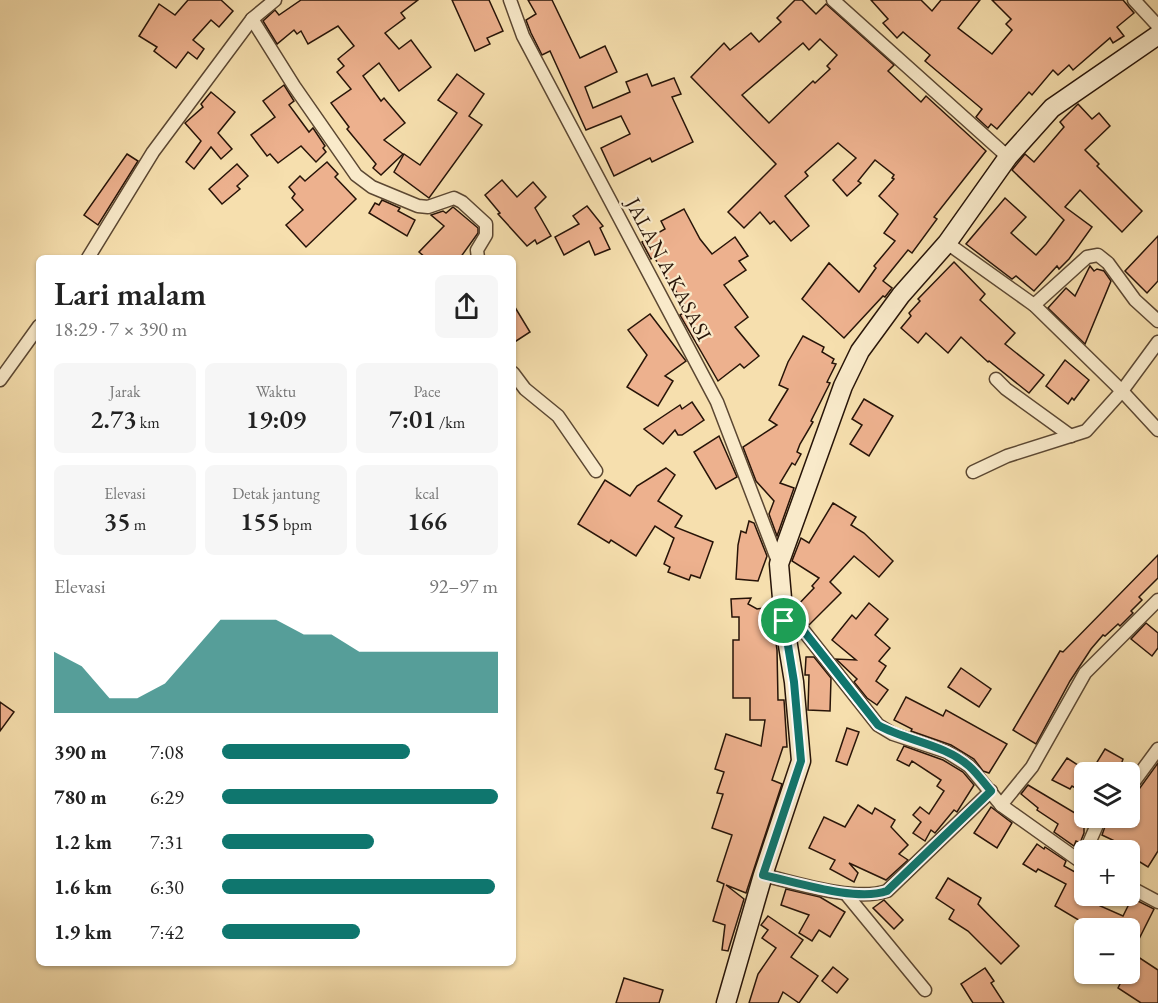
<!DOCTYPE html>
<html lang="id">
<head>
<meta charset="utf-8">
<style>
  body { margin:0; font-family:"EB Garamond",serif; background:#f6f6f6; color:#222; height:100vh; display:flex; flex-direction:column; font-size:22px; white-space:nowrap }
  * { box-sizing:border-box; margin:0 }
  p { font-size:20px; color:#767676 }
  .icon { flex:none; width:33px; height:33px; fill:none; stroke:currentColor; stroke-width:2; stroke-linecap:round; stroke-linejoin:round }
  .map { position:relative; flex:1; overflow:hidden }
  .drawer { position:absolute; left:36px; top:255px; width:480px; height:711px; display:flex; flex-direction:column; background:#fff; border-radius:9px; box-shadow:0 2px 4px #0004 }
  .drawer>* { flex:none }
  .tools { position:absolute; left:1074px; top:762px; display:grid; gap:12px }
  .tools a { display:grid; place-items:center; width:66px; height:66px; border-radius:9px; background:#fff; box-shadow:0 2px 4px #0004; font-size:30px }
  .pin { position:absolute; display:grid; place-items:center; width:51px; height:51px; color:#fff; margin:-26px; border:3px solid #fff; border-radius:50%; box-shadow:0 2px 6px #0007 }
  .round { display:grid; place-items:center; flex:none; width:63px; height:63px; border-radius:9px; background:#f6f6f6 }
  .headline { display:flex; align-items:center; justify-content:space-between; height:102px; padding:0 18px }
  h1 { font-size:33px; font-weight:600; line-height:45px }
  .figures { display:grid; grid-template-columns:repeat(3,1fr); gap:9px; height:102px; padding:6px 18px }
  .figures div { display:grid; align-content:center; border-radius:9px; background:#f6f6f6; text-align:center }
  .figures b { font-size:26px; font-weight:600 }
  .figures small { font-size:16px; font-weight:400 }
  .figures p { font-size:16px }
  .chart { height:168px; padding:12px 18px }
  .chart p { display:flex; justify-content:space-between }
  .chart svg { width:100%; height:108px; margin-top:6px; fill:#0f766e; opacity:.7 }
  ul { padding:0 18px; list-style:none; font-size:20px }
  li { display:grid; grid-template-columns:96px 72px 1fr; align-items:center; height:45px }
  li i { height:15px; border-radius:8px; background:#0f766e }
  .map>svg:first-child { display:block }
</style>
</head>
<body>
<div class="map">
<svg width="1158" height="1003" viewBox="0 0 1158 1003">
  <rect width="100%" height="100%" fill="#f6dfae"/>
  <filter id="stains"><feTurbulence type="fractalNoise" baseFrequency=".00333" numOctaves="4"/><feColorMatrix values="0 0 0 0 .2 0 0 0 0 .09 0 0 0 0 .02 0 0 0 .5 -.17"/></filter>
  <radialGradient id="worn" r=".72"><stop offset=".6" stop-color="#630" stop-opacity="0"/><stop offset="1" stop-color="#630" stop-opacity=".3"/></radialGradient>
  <g fill="#edb18e" stroke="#271408" stroke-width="1.5" fill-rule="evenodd">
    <path d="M188 0H221L233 11 219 27 211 20 193 40 204 49 197 59 188 52 176 68 154 51 157 47 139 36 159 4 175 15Z"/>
    <path d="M301 0H418L401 13 405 18 385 33 399 49 411 40 431 67 399 91 379 63 363 76 381 101 384 98 405 123 384 140 403 154 381 175 373 168 376 164 347 129 349 127 331 103 351 89 337 72 344 66 338 59 354 46 338 26 308 44 301 31 297 34 294 30 277 44 263 21 275 10 279 15Z"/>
    <path d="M452 0H489L503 31 487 38 490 44 475 51Z"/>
    <path d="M528 0H552L580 58 605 46 617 72 585 87 593 108 630 92 626 82 647 74 652 86 674 78 681 94 672 97 693 142 652 162 650 158 614 176 601 148 630 134 621 116 586 130 550 51 542 55 531 33 526 20 536 14Z"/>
    <path d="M795 0H802L816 14 826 4 894 65 888 71 921 102 926 96 986 151 934 217 937 219 912 253 908 250 883 281 892 288 885 297 883 296 844 338 802 299 829 263 859 292 876 268 874 266 895 241 884 233 898 214 879 196 894 179 892 178 894 175 875 160 858 181 861 183 847 196 833 180 856 158 838 143 805 172 808 176 785 196 809 226 791 241 774 221 770 224 760 212 744 228 728 212 776 164 691 77 724 43 730 50 751 33 759 42 781 22 777 18ZM820 39 837 55 827 66 830 69 815 83 813 81 769 123 742 95 803 43 809 50Z"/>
    <path d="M871 0H921L932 11 941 0H980L958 28 992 54 1012 30 1006 24 1011 19 992 0H1123L1134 13 1117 27 1124 36 1113 43 1110 38 1073 70 1069 65 1058 75 1053 70 1032 95 1029 92 997 129 991 124 988 128 976 117 982 109 925 61 930 55 903 32 897 38 883 23 888 19Z"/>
    <path d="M457 74 484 94 469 116 482 125 429 198 394 172 404 154 420 165 457 113 438 100Z"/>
    <path d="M284 85 294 101 289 105 309 132 313 128 325 146 323 148 326 152 316 162 301 146 278 163 270 154 267 156 251 135 275 117 263 101Z"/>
    <path d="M211 92 235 112 218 133 232 149 221 159 211 147 194 169 186 162 201 141 185 123 203 107 201 104Z"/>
    <path d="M1078 104 1092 119 1099 113 1110 126 1085 150 1099 164 1097 166 1142 211 1122 232 1080 190 1065 207 1092 227 1069 259 1059 269 1057 266 1034 291 1016 276 1012 279 966 244 1005 198 1026 217 1011 233 1036 255 1046 244 1064 220 1012 170 1025 154 1034 162 1064 127 1060 122Z"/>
    <path d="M127 154 138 161 98 225 84 215Z"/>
    <path d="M327 162 338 174 335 177 356 199 306 247 286 225 303 210 292 198 295 194 289 187 300 176 305 181Z"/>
    <path d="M237 164 248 176 237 186 240 189 222 204 209 189Z"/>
    <path d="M502 180 517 197 533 182 546 197 535 208 551 236 537 244 535 240 527 246 498 214 500 213 485 195Z"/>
    <path d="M382 200 400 208 398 211 415 220 407 236 369 213 375 203 379 205Z"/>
    <path d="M587 206 603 226 600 228 610 249 595 255 589 241 564 255 555 237 579 224 573 216Z"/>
    <path d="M453 207 478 228V233L460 258H426L419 252 444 226 431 215 443 211 446 213Z"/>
    <path d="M684 209 700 239 712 254 735 237 748 256 739 261 746 270 724 285 748 317 735 327 759 356 744 368 740 364 718 381 680 315 688 310 654 257 651 259 642 242 665 229 661 221Z"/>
    <path d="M1158 236V281L1147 293 1125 271Z"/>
    <path d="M954 262 985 294 980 300 1015 333 1005 344 1044 375 1029 393 989 361 988 362 961 337 948 353 926 333 918 343 901 328 911 316 909 313 920 301 918 299Z"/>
    <path d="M1090 266 1094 271 1097 269 1104 271 1111 281 1085 344 1048 308 1066 288 1075 296Z"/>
    <path d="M513 304 530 332 513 343Z"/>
    <path d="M650 314 686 361 665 376 673 381 658 406 627 387 647 355 628 330Z"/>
    <path d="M803 336 824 347 822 352 834 359 832 363 836 364 827 382 830 383 811 421 813 422 800 444 797 452 801 454 795 465 792 463 780 483 794 488 777 536 769 514 774 501 756 481 743 447 777 425 769 420 788 389 779 385 788 362Z"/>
    <path d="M1065 360 1089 380 1074 400 1072 398 1068 404 1046 386Z"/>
    <path d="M864 399 893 416 869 456 850 444 862 425 852 419Z"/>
    <path d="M692 402 704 420 682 435H678L675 430 663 444 644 429 680 405 682 409Z"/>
    <path d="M719 436 737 477 716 489 694 452Z"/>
    <path d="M666 468 675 475 658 501 682 516 675 527 713 542 700 578 691 575 689 580 668 572 670 567 664 564 674 538 655 526 636 556 611 540 609 543 578 524 605 480 630 496 637 486Z"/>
    <path d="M833 503 856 517 851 525 864 533 893 561 879 577 854 556 830 582 841 593 809 625 802 617 795 615 794 609 814 588 812 586 819 578 792 561 801 538 809 543Z"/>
    <path d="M749 521 754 523 767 556 758 581 736 579 738 545 741 531 746 533Z"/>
    <path d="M1158 555V578L1139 597 1142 600 1131 611 1133 613 1120 626 1118 624 1105 636 1103 635 1091 649 1070 681 1036 744 1013 730 1060 651 1063 652Z"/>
    <path d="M751 598 748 604 757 609 771 607 773 638 775 636 777 650 778 700H784L787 747H783L772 780 782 784 746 893 726 885 744 899 728 951 722 950 725 925 713 921 724 884 717 881 732 835 712 828 723 794 717 793 724 772 715 769 726 734 761 746 765 720H750V698H733V640H739V617H732L731 599Z"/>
    <path d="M869 603 888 619 875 635 890 648 879 661 886 666 876 681 888 690 877 705 867 698 854 682 857 679 836 659 856 660 832 640 852 615 856 619Z"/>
    <path d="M1146 623 1158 633V648L1152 656 1131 639Z"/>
    <path d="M806 657H814L831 678 830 711 808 710 809 675H805Z"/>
    <path d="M961 668 991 689 979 707 948 687Z"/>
    <path d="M906 697 943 716 946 710 1007 744 989 773 983 771 974 759 951 745 911 731 912 729 894 720Z"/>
    <path d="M0 702 14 712 0 731Z"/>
    <path d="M847 728 859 732 847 765 836 761Z"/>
    <path d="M904 746 943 760 963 772 974 785 957 812 954 810 935 833 931 830 925 841 913 833 921 822 913 815 920 807 929 814 944 791 937 786 941 780 912 761 909 766 897 760Z"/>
    <path d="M1105 749 1123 759 1122 762 1132 770 1130 774 1091 772Z"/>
    <path d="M1067 758 1084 769V793L1072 786 1070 789 1052 780Z"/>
    <path d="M1158 763V851L1148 867 1130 856V850H1113L1117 842 1102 835 1108 818H1130V795L1137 792Z"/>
    <path d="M1028 785 1080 816 1076 822 1084 826V833L1080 843 1076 841 1074 846 1054 832 1058 824 1037 810 1038 808 1021 794Z"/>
    <path d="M858 805 872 814 875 808 895 820 891 827 908 845 899 854 908 860 886 880 849 863 858 873 854 882 830 869 835 860 809 848 824 817 845 827Z"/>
    <path d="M991 807 1012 823 997 848 974 833Z"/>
    <path d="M1037 844 1044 849 1045 847 1066 861 1064 866 1084 877V896H1092L1089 901 1123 916 1132 898 1154 909 1132 953 1158 970V1003H1141L1118 988 1125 974H1130V928H1092L1055 906 1066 884 1038 869 1036 872 1023 864Z"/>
    <path d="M948 878 981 898 978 904 1019 946 1001 964 968 931 949 919 954 910 936 898Z"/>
    <path d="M786 889 820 897 845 912 830 937 819 930 812 941 799 933 809 915 781 905Z"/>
    <path d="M884 900 903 920 894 929 873 908Z"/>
    <path d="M768 916 803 940 791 957 818 976 799 1003 783 992 778 1003H749L758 974 776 948 762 938 768 930 761 925Z"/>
    <path d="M833 967 848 979 837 993 822 981Z"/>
    <path d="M985 968 994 981 991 983 1004 1003H973L961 984Z"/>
    <path d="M624 978 663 990 659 1003H616Z"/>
  </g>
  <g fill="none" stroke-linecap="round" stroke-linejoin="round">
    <defs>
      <g id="minor">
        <path d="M510 0 523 36 717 402 779 564"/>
        <path d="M833 0 1008 157"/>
        <path d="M1134 0 1158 26"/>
        <path d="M252 19 294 86 356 175 372 187 418 206 428 207 454 198 462 202 486 224V235L477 250 478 258"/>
        <path d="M947 243 1034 305 1122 391 1158 430"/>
        <path d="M88 258 153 152 252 19 275 0"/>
        <path d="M1034 305 1087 257 1098 255 1108 263 1135 300 1158 321"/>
        <path d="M513 373 525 389 558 416 596 471"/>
        <path d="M996 379 1006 389 1071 436"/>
        <path d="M0 380 39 326"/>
        <path d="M973 472 1007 456 1086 431 1122 391 1158 342"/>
        <path d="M784 621 799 625 878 725 893 734 947 752 969 766 1001 805 1084 864"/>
        <path d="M1130 787 1158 749"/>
        <path d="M1001 805 1032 767 1085 673 1158 600"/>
        <path d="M1086 850 1100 818"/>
        <path d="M763 875C797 883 854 902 887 891L991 791"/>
        <path d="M1130 887 1158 902"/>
        <path d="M846 894 925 990"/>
      </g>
      <path id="secondary" d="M726 1003 763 875 801 761 794 682 784 621 779 564 843 386 860 351 901 295 947 243 1008 157 1052 108 1158 35"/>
    </defs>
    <use href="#minor" stroke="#5b4732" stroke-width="15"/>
    <use href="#secondary" stroke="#271408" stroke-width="21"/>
    <use href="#minor" stroke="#f9eaca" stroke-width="12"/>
    <use href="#secondary" stroke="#f9eaca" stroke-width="18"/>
  </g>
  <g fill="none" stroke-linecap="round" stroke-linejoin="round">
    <defs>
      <path id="route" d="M784 621 799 625 878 725C906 741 944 744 969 766 977 773 984 783 991 791L887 891C856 902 796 882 763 875L801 761 794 682Z"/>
    </defs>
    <use href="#route" stroke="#fff" stroke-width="12"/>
    <use href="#route" stroke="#0f766e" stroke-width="8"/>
  </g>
  <g text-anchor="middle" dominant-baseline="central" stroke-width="4.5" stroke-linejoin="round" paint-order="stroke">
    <g font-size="21" fill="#271408" stroke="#f9eaca">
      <text transform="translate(669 269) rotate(62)">JALAN A.KASASI</text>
    </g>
  </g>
  <rect width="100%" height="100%" filter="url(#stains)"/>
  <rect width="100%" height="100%" fill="url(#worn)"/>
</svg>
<div class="tools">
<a><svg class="icon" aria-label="layers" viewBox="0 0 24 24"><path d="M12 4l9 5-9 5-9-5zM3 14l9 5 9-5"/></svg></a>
<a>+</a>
<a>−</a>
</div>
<div class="pin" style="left:784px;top:621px;background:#1e9e55"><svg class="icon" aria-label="arrive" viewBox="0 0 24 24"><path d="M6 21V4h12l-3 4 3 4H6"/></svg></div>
<section class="drawer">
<div class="headline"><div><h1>Lari malam</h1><p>18:29 · 7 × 390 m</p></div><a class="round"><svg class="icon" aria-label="share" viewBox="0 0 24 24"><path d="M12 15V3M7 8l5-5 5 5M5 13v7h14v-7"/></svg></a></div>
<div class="figures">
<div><p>Jarak</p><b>2.73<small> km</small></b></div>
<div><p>Waktu</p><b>19:09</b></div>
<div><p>Pace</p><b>7:01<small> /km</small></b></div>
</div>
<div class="figures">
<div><p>Elevasi</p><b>35<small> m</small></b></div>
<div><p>Detak jantung</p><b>155<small> bpm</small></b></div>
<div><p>kcal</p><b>166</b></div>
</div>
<div class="chart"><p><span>Elevasi</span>92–97 m</p>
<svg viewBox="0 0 160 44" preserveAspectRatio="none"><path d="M0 44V19L10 25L20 38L30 38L40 32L50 19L60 6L70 6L80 6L90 12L100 12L110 19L120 19L130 19L140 19L150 19L160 19V44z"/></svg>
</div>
<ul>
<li><b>390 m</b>7:08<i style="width:68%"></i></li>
<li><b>780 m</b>6:29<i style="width:100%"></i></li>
<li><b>1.2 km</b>7:31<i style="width:55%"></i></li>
<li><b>1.6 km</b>6:30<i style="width:99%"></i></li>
<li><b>1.9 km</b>7:42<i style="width:50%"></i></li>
</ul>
</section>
</div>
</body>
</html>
